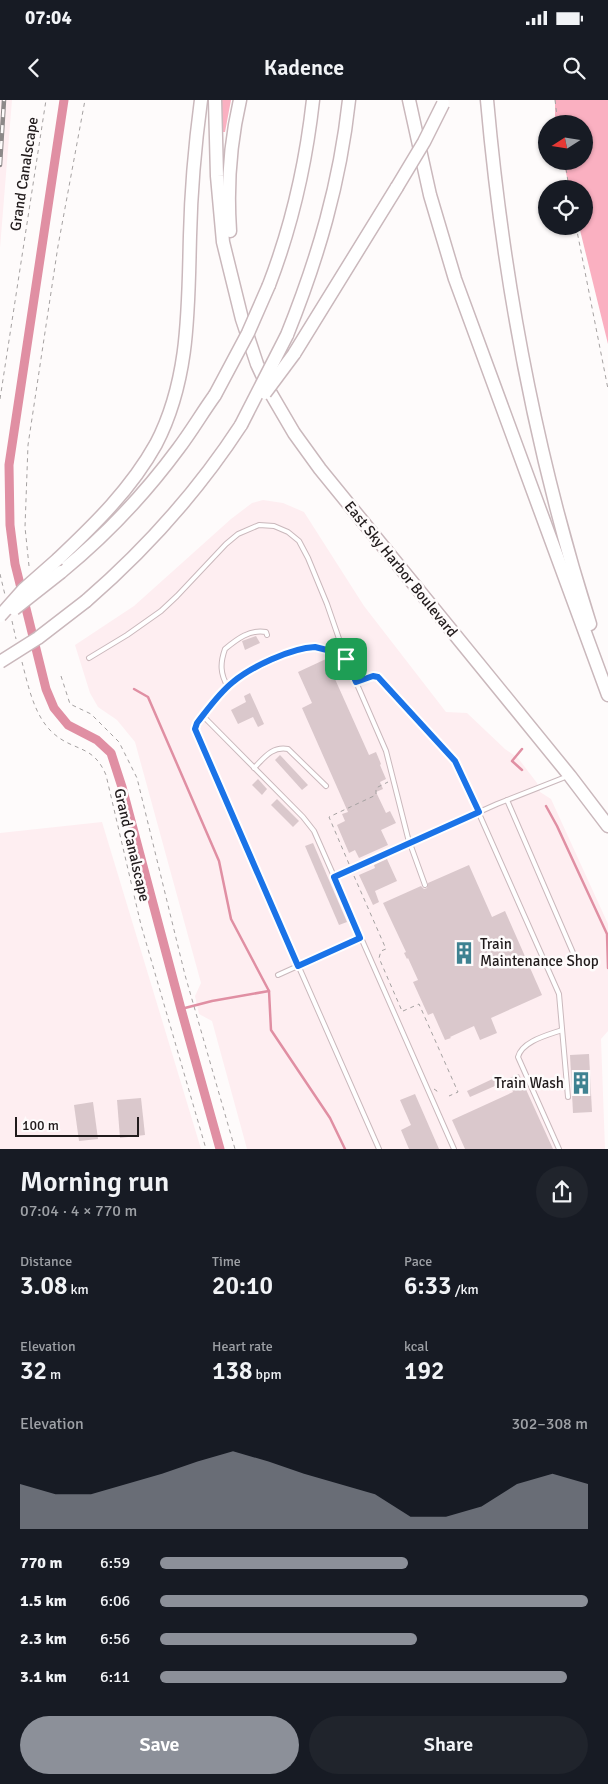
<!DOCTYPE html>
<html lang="en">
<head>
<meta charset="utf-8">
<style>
  body { margin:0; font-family:Signika,sans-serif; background:#20242c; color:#f1f3f6; height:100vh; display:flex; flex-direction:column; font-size:19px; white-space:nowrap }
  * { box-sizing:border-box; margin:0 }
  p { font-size:16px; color:#9ea1a6 }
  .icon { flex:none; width:28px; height:28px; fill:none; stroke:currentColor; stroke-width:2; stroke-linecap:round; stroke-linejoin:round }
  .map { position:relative; height:1049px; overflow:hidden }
  .drawer { display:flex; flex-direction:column; background:#171b24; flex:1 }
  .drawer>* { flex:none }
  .needle { width:32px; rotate:258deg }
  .controls { position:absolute; left:538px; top:15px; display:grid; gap:10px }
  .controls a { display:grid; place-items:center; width:55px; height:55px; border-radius:50%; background:#171b24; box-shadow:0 1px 4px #0004; font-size:25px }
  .scale { position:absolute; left:15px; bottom:12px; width:124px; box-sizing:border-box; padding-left:5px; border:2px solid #211b1c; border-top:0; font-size:14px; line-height:18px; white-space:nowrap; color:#211b1c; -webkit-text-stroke:4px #fefbfb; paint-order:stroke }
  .pin { position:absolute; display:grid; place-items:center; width:42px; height:42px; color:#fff; margin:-21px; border-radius:10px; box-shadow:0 2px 8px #0006 }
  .round { display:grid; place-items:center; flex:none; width:52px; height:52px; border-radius:26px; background:#20242c }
  .head { display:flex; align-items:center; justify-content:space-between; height:85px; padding:0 20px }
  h1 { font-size:28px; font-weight:600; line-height:38px }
  .figures { display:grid; grid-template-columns:repeat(3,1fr); gap:8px; height:85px; padding:5px 20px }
  .figures div { display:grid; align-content:center }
  .figures b { font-size:25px; font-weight:600 }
  .figures small { font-size:14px; font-weight:400 }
  .figures p { font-size:14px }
  .chart { height:140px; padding:10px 20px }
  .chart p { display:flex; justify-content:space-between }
  .chart svg { width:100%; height:90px; margin-top:5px; fill:#8c9099; opacity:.7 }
  .action { display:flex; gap:10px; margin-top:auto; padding:10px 20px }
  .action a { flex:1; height:58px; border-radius:30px; background:#8c9099; color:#fff; font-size:20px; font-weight:600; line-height:58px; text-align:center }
  .action a+a { background:#20242c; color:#f1f3f6 }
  ul { padding:0 20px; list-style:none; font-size:16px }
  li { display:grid; grid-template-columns:80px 60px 1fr; align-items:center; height:38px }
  li i { height:12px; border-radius:6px; background:#8c9099 }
  .status { display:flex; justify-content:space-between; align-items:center; height:35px; padding:0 25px; background:#171b24; direction:ltr }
  .status svg { height:14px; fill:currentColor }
  header { display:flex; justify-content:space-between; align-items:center; height:65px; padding:0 20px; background:#171b24; font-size:22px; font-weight:600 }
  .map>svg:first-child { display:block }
</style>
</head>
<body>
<div class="status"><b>07:04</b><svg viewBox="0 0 49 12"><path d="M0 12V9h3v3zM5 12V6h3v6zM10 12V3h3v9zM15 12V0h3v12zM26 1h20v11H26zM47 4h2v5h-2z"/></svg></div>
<header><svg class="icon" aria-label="back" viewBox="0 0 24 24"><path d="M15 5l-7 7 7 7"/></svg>Kadence<svg class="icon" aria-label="search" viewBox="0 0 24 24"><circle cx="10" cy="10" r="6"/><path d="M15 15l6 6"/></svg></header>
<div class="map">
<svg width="608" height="1049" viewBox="0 0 608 1049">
  <rect width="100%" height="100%" fill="#fefbfb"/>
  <g fill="#feeef1">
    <path d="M0 0H12L0 148Z"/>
    <path d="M263 400 283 403 304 412 364 506 446 612 467 613 505 649 518 658 537 683 540 692 551 699 608 824V931L601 939 605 1049H247L212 921 199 914 195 896 201 883 135 642 117 620 98 607 90 593 75 545 134 506 231 419 252 403Z"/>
    <path d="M102 722 201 1049H0V733Z"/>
  </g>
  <g fill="#fab0c1">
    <path d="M218 0H231L225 32H219Z"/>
    <path d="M555 0H608V244L579 126H584V89H570L563 61H584V24H555Z"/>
  </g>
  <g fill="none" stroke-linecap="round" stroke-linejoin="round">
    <g stroke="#e08fa3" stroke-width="2.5">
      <path d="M134 589 148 597 219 761 231 819 269 891 271 930 330 1018 345 1049"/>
      <path d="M522 670 512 661 522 649"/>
      <path d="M546 706 557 726 607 834 608 868"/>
      <path d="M181 909 212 901 269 891"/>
    </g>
    <path stroke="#e08fa3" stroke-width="9" d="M64 0 9 365 10 425 15 464 46 589 54 608 68 625 97 640 111 653 122 687 181 909 220 1049"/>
  </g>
  <g fill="#dac8cc">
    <path d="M256 536 260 543 245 550 242 541Z"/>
    <path d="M326 559 369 655 376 652 381 664 380 665 386 679 380 682 383 689 376 692 386 713 390 711 396 723 381 730 388 745 359 758 355 750 349 753 337 725 345 721 342 714 348 712 302 608 312 603 298 572Z"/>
    <path d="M250 593 264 624 258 627 253 617 238 624 231 610 246 602 244 596Z"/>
    <path d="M280 655 308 685 302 690 275 660Z"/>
    <path d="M258 679 267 689 262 695 252 685Z"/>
    <path d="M277 699 299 721 293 727 271 705Z"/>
    <path d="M313 743 347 822 339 825 305 746Z"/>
    <path d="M387 759 397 781 375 791 379 802 373 805 359 775 375 768 374 765Z"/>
    <path d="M469 765 492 817 505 811 542 895 491 918 497 933 480 940 474 926 450 937 451 938 445 940 433 913 428 915 413 882 418 880 408 858 407 859 404 853 406 852 383 803 421 786 424 789 427 788 428 783Z"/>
    <path d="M589 954 592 1012 573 1013 570 955Z"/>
    <path d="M519 974 553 1049H465L452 1020 513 992 507 979Z"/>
    <path d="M501 975 504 982 470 997 467 991Z"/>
    <path d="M415 994 439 1049H409L401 1030 411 1025 400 1000Z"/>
    <path d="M141 998 145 1035 120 1038 117 1000Z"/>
    <path d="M93 1002 98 1039 79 1041 74 1005Z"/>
  </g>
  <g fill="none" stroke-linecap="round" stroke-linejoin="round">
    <defs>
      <g id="service">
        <path d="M89 558 127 535 161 511 177 496 226 444 238 434 259 425 274 426 288 432 299 441 308 458 327 504 346 559 386 651 408 738 425 785"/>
        <path d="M346 559C314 539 293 549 263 565 253 570 242 575 233 582 219 593 208 609 197 623L195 631 379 1049"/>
        <path d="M356 582 372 576 378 577 443 647 457 664 559 894 568 997"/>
        <path d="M228 587C220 574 220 563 225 549 237 539 250 529 266 532L267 535"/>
        <path d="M203 616 303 717 314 731 454 1049"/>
        <path d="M254 668C264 658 272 646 288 649L326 686"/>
        <path d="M507 700 574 855"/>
        <path d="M334 777 497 704 568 676"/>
        <path d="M278 875 360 838"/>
        <path d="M559 1049 518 957C522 941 548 935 562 930"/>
      </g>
      <g id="motorway">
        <path d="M215 0 217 76 223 142 242 219 257 264 270 292 294 333 320 369 570 676 608 726"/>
        <path d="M409 0 430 95 455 179 608 595"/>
        <path d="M487 0C503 180 535 352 590 524"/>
        <path d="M230 131C227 87 230 43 240 0"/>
        <path d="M269 185C292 125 306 63 313 0"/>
        <path d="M287 235C318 158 340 83 349 0"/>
        <path d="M294 254 397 87"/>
        <path d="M58 459C95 424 131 389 156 344 190 279 188 207 190 136 191 90 195 45 201 0"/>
        <path d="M61 472C105 436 144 395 178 349 191 332 202 313 215 295"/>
        <path d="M86 501C146 449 198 391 241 325"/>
      </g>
    </defs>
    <use href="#service" stroke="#cab8bc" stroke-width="6"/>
    <use href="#motorway" stroke="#cab8bc" stroke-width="15"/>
    <g stroke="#a5a1a1" stroke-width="1" stroke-dasharray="4 4" stroke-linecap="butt">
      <path d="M555 0 558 24"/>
      <path d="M565 61 569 89"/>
      <path d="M576 126 608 289"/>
      <path d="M0 299 46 0"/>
      <path d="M29 466 25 427 28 345 58 146 85 0"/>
      <path d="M0 474 5 495"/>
      <path d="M12 521 16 539"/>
      <path d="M22 562C28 585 34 616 53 633 74 652 93 644 106 675L141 825 206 1049"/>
      <path d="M61 576 70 604 91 614 119 642 137 678 185 875 235 1049"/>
      <path d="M349 764 329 717 376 695V688L388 682"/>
      <path d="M354 776 386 849 381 851 379 858 402 911 401 912"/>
      <path d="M403 911 419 904 458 992 449 996"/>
      <path d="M434 989 437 991 438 995"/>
    </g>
    <use href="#service" stroke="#fff" stroke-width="4"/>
    <use href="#motorway" stroke="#fff" stroke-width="12"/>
    <defs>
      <path id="rail" d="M0 65 4 0"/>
    </defs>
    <use href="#rail" stroke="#8d8989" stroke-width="4.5"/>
    <use href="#rail" stroke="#fefbfb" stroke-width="2.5" stroke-dasharray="8" stroke-linecap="butt"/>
    <defs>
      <g id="motorway-bridge">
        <path d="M397 87 424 42 443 4"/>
        <path d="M265 293 294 254"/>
        <path d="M215 295 248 233 269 185"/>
        <path d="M241 325 287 235"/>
        <path d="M14 509 61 472"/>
        <path d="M0 516 24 489 58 459"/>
        <path d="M0 562 38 538 86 501"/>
      </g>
    </defs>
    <use href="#motorway-bridge" stroke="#cab8bc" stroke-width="15" stroke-linecap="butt"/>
    <use href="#motorway-bridge" stroke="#fff" stroke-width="12"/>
  </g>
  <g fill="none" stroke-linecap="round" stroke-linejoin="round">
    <defs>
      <path id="route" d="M315 547 335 552 346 559 356 582 373 576 378 577 455 661 479 712 334 777 360 838 298 866 195 629 197 623C208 609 219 593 233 582 251 567 291 548 315 547Z"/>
    </defs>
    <use href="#route" stroke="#fff" stroke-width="10"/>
    <use href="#route" stroke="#1a73e8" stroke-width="6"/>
  </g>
  <defs>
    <symbol id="building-bare" viewBox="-9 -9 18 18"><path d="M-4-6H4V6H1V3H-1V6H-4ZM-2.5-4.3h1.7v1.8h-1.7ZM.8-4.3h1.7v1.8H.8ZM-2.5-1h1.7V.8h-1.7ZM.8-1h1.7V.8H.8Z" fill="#3e8291" stroke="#fefbfb" stroke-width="2.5" paint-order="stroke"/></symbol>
  </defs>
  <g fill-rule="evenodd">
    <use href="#building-bare" x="448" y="837" width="32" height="32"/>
    <use href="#building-bare" x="565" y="967" width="32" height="32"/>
  </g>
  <g text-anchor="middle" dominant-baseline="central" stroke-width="5" stroke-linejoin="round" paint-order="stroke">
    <g font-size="15" fill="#211b1c" stroke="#fefbfb">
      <text transform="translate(24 74) rotate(-81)">Grand Canalscape</text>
      <text transform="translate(401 469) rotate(51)">East Sky Harbor Boulevard</text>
      <text transform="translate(132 745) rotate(77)">Grand Canalscape</text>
    </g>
    <g font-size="15" fill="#211b1c" stroke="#fefbfb" text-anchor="start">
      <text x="480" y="844">Train<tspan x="480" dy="17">Maintenance Shop</tspan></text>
      <text x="564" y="983" text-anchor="end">Train Wash</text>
    </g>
  </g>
</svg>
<div class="controls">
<a><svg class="needle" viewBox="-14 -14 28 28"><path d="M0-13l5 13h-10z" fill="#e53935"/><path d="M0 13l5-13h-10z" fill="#9ea1a6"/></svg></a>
<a><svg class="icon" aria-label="locate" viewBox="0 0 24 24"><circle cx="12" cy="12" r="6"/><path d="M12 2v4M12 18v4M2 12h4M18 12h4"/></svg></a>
</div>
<div class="scale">100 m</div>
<div class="pin" style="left:346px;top:559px;background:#1e9e55"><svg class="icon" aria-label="arrive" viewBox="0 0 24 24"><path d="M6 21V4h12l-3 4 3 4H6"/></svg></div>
</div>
<section class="drawer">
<div class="head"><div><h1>Morning run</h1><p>07:04 · 4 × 770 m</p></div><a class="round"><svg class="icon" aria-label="share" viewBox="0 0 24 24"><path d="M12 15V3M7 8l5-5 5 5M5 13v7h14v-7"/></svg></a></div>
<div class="figures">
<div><p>Distance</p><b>3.08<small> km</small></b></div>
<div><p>Time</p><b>20:10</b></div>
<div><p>Pace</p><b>6:33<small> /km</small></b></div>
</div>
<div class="figures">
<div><p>Elevation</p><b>32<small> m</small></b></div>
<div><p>Heart rate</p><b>138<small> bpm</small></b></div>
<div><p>kcal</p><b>192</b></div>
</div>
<div class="chart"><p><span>Elevation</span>302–308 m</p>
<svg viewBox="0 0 160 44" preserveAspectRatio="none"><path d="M0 44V22L10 27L20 27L30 22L40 17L50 11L60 6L70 11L80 17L90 22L100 27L110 38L120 38L130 33L140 22L150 17L160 22V44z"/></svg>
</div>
<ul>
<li><b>770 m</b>6:59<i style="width:58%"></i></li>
<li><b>1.5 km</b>6:06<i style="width:100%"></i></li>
<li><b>2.3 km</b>6:56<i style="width:60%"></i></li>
<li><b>3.1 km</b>6:11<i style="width:95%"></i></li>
</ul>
<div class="action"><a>Save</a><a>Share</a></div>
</section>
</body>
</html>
